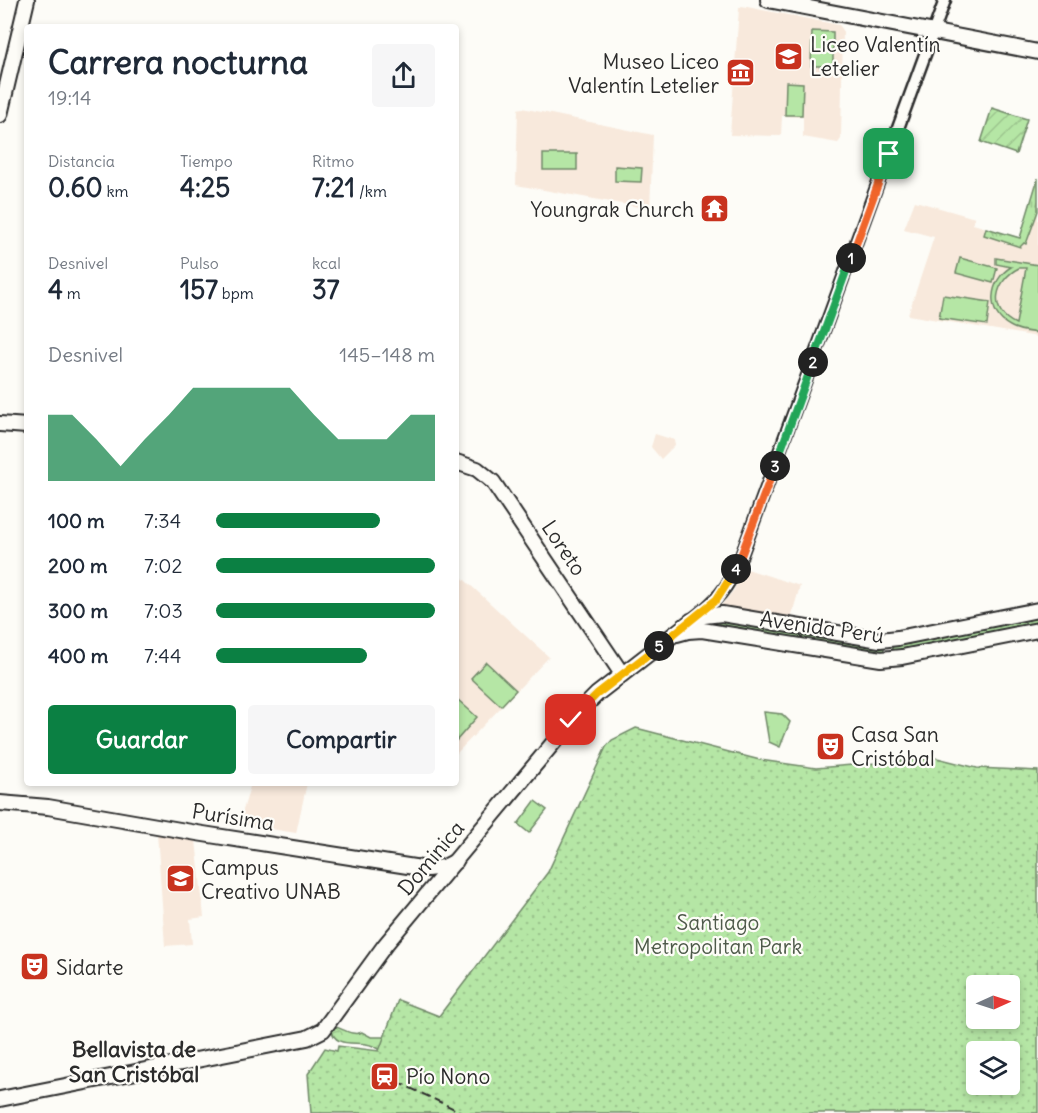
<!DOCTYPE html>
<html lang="es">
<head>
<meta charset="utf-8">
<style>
  body { margin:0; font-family:Delius,sans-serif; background:#f6f6f7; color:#1f2937; height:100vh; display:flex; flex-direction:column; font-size:22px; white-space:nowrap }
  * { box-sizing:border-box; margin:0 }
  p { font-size:20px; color:#747a83 }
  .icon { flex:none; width:33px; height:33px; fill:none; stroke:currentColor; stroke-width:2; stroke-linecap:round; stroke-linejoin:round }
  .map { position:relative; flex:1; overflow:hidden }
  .side { position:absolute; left:24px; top:24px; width:435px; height:762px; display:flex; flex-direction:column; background:#fff; border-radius:6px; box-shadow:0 3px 9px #0003 }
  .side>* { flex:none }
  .needle { width:39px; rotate:87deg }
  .controls { position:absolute; left:966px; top:975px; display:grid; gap:12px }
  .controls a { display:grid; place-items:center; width:54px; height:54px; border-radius:6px; background:#fff; box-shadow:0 3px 9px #0003; font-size:30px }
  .pin { position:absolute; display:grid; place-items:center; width:51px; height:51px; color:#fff; margin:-26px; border-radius:12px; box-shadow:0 3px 9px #0006 }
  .km { position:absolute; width:30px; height:30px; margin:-15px; border-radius:50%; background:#222; color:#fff; font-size:16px; line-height:30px; text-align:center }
  .round { display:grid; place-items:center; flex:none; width:63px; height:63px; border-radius:6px; background:#f6f6f7 }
  .overview { display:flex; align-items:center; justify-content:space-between; height:102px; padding:0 24px }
  h1 { font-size:33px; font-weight:700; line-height:45px }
  .figures { display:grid; grid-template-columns:repeat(3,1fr); gap:9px; height:102px; padding:6px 24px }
  .figures div { display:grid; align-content:center }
  .figures b { font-size:26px; font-weight:700 }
  .figures small { font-size:16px; font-weight:400 }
  .figures p { font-size:16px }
  .chart { height:168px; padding:12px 24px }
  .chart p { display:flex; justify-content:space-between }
  .chart svg { width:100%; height:108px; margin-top:6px; fill:#0b8043; opacity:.7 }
  .action { display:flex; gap:12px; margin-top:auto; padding:12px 24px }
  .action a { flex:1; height:69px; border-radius:6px; background:#0b8043; color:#fff; font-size:24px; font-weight:700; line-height:69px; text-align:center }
  .action a+a { background:#f6f6f7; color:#1f2937 }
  ul { padding:0 24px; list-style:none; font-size:20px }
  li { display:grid; grid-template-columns:96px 72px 1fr; align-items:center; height:45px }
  li i { height:15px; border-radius:8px; background:#0b8043 }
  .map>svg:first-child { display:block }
</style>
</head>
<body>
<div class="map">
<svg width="1038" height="1113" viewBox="0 0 1038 1113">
  <defs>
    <pattern id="grass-tufts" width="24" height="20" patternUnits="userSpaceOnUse" patternTransform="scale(1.5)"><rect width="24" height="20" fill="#b5e6a5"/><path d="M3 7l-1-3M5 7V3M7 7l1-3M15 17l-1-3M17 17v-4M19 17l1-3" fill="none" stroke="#9cc58e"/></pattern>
    <pattern id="forest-crowns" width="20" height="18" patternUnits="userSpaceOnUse" patternTransform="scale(1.5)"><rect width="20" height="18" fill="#b5e6a5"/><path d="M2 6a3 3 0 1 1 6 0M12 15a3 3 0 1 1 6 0" fill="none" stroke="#9cc58e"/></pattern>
    <pattern id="park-dots" width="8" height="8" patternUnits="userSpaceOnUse" patternTransform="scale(1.5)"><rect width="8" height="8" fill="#b5e6a5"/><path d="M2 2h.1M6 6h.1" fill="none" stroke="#9cc58e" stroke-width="1.8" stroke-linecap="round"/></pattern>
    <pattern id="garden-furrows" width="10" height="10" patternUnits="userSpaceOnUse" patternTransform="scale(1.5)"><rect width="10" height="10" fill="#b5e6a5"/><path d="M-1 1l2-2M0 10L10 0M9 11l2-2" fill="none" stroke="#9cc58e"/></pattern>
  </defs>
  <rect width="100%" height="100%" fill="#fdfcf7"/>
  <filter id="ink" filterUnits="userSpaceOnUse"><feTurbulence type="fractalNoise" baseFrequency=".0167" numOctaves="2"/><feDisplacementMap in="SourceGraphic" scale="12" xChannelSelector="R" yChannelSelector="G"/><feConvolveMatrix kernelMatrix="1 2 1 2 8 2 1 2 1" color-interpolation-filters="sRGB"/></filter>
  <g filter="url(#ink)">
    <g fill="#f8e9dc">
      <path d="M742 6 839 25 843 30 841 139 838 143 803 137V117L782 116 781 136 730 135 739 8Z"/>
      <path d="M522 108 653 135 650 209 516 185 518 109Z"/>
      <path d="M1038 178V337L908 315 934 237 904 229 915 201 975 218 973 224 1020 238Z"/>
      <path d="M655 434 674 440 675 445 661 459 651 447Z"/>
      <path d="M744 568 800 586 791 618 720 607 734 590Z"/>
      <path d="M456 572 549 657 456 754Z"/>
      <path d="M251 783H307L296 833 239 824Z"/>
      <path d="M157 833 196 840 204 917 190 919 192 944 165 946Z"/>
    </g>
    <g fill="url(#grass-tufts)" stroke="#708868" stroke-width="1.5">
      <path d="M1038 178V211L1026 244 1024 243 1020 247 984 235 986 228 1020 238Z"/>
      <path d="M764 712 782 714 790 722 780 747 769 742Z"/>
    </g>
    <path fill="url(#forest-crowns)" stroke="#708868" stroke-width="1.5" d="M333 1026C342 1028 353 1037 362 1032L371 1037H385L387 1053C382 1051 378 1048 373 1046 358 1039 335 1051 331 1028Z"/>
    <g fill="url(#park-dots)" stroke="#708868" stroke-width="1.5" fill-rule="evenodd">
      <path d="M1038 613V625L892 651 893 640Z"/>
      <path d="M714 616 885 642 883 654 721 629 715 623Z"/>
      <path d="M636 728 760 760 816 768 937 758 977 768 1038 771V1113H311L308 1074 325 1048 337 1051 338 1046 379 1051 398 1000 439 1016 548 872 606 747 612 740ZM976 986H1010V1018H976ZM976 1052H1010V1084H976Z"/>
    </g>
    <path fill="url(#garden-furrows)" stroke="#708868" stroke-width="1.5" d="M992 108 1027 119 1016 154 981 142Z"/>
    <g fill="#b5e6a5" stroke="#708868" stroke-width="1.5" fill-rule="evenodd">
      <path d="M812 31 833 32V66H811Z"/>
      <path d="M786 82 803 83 802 115H785Z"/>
      <rect x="543" y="154" width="34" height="16"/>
      <path d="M615 166 642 168 641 182 615 181Z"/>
      <path d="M960 258 997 268 993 283 956 273Z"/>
      <path d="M996 258 1038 265V333C1029 332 1018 331 1010 326 985 313 989 280 1011 267L996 264ZM1019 268H1026L1016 324C987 311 995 280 1019 268Z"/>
      <path d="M943 295 990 302 987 325 939 318Z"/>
      <path d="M486 662 516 690 501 706 471 678Z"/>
      <path d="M457 699 477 717 456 741V700Z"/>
      <path d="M535 801 547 810 529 833 518 824Z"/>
    </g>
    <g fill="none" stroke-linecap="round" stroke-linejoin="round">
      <defs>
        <path id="minor" d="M694 618C716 601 728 588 739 562L945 0"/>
        <g id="major">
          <path d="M768 0 1038 52"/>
          <path d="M0 115 27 0"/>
          <path d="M0 424 27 426"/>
          <path d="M456 462 477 469 493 482 622 674"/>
          <path d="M677 634 688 631 702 630 881 659 902 657 1038 630"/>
          <path d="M0 803 48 807 197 833 427 869 444 867 456 861"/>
          <path d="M0 1099 307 1038 323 1030 385 945 579 712 597 694 691 621 704 616 722 614 880 640 898 638 1038 610"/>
        </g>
      </defs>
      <use href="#minor" stroke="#2b2b2b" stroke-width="15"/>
      <use href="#major" stroke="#2b2b2b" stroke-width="18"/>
      <use href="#minor" stroke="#fdfcf7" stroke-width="10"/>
      <use href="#major" stroke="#fdfcf7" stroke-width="14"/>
      <path stroke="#2b2b2b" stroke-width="2" stroke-dasharray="9 4.5" stroke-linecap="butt" d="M385 1076 463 1113"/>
    </g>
  </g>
  <g fill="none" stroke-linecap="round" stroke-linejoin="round" filter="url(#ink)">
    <defs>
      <path id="split-1" d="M851 258 889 154"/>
      <path id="split-2" d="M813 362 851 258"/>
      <path id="split-3" d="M775 466 813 362"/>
      <path id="split-4" d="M736 569 775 466"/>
      <path id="split-5" d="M659 646 717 599 736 569"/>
      <path id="split-6" d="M571 720 597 694 659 646"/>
    </defs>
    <use href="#split-1" stroke="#fff" stroke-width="12"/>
    <use href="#split-2" stroke="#fff" stroke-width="12"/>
    <use href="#split-3" stroke="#fff" stroke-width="12"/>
    <use href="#split-4" stroke="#fff" stroke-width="12"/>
    <use href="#split-5" stroke="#fff" stroke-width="12"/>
    <use href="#split-6" stroke="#fff" stroke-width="12"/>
    <use href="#split-1" stroke="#f0652b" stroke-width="8"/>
    <use href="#split-2" stroke="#22a559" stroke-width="8"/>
    <use href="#split-3" stroke="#22a559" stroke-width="8"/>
    <use href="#split-4" stroke="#f0652b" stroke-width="8"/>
    <use href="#split-5" stroke="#f5b400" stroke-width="8"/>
    <use href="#split-6" stroke="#f5b400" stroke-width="8"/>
  </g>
  <defs>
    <symbol id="school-square" viewBox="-11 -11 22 22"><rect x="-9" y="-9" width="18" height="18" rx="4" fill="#c8321e" stroke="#fdfcf7"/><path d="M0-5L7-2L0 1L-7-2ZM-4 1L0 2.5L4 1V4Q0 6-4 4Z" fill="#fff"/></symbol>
    <symbol id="museum-square" viewBox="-11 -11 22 22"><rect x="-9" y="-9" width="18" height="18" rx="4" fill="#c8321e" stroke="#fdfcf7"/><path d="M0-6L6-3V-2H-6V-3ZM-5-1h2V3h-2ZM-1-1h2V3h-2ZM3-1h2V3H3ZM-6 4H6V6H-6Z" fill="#fff"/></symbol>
    <symbol id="temple-square" viewBox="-11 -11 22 22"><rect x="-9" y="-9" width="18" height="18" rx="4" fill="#c8321e" stroke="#fdfcf7"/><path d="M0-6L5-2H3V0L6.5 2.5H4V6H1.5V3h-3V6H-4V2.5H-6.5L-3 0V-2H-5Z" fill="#fff"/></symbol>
    <symbol id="theatre-square" viewBox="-11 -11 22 22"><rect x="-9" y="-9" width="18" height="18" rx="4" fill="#c8321e" stroke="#fdfcf7"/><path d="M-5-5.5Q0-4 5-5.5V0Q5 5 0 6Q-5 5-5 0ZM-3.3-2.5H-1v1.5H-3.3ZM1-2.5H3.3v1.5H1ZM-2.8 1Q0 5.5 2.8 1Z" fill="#fff"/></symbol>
    <symbol id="university-square" viewBox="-11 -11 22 22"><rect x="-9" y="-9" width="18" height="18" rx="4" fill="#c8321e" stroke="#fdfcf7"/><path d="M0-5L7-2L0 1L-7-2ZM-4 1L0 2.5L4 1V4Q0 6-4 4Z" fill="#fff"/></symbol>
    <symbol id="station-square" viewBox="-11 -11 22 22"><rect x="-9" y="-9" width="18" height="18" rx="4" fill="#c8321e" stroke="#fdfcf7"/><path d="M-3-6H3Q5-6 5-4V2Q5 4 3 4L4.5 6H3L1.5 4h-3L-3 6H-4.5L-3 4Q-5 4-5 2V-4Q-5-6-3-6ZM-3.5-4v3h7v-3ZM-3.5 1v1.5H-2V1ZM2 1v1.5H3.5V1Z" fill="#fff"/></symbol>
  </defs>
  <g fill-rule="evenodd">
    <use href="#school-square" x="772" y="40" width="33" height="33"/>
    <use href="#museum-square" x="724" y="56" width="33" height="33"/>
    <use href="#temple-square" x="698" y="192" width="33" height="33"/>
    <use href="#theatre-square" x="814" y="730" width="33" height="33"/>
    <use href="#university-square" x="164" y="862" width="33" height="33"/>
    <use href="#theatre-square" x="18" y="950" width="33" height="33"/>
    <use href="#station-square" x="368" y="1060" width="33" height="33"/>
  </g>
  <g text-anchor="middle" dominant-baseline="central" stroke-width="4.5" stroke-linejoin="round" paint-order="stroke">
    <g font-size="21" fill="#2b2b2b" stroke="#fdfcf7" text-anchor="start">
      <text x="810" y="44">Liceo Valentín<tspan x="810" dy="24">Letelier</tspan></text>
      <text x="719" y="61" text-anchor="end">Museo Liceo<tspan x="719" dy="24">Valentín Letelier</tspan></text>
      <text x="694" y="209" text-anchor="end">Youngrak Church</text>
      <text x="851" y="734">Casa San<tspan x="851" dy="24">Cristóbal</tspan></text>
      <text x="201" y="867">Campus<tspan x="201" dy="24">Creativo UNAB</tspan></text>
      <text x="56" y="967">Sidarte</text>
      <text x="406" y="1076">Pío Nono</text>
    </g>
    <g font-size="21" fill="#2b2b2b" stroke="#fdfcf7">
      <text transform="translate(564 548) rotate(56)">Loreto</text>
      <text transform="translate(822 627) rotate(8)">Avenida Perú</text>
      <text transform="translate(233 817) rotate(9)">Purísima</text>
      <text transform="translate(431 858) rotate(-50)">Dominica</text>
    </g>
    <g font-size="21" fill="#4e5a4a" stroke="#fdfcf7">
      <text x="718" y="922">Santiago<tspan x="718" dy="24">Metropolitan Park</tspan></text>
    </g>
    <g font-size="22" font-weight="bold" fill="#2b2b2b" stroke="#fdfcf7">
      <text x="134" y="1049">Bellavista de<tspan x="134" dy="25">San Cristóbal</tspan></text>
    </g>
  </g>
</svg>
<div class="controls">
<a><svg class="needle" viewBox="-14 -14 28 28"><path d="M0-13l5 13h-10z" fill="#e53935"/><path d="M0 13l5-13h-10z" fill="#747a83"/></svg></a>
<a><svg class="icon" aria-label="layers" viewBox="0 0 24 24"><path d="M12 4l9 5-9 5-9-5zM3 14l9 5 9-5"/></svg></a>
</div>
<div class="pin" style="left:889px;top:154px;background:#1e9e55"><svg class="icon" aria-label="arrive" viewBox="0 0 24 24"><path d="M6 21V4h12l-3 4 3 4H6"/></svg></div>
<div class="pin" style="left:571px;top:720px;background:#d93025"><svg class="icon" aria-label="check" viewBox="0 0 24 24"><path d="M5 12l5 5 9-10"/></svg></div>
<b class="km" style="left:851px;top:258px">1</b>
<b class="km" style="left:813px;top:362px">2</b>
<b class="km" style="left:775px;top:466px">3</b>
<b class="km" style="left:736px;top:569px">4</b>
<b class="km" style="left:659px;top:646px">5</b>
<section class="side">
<div class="overview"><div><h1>Carrera nocturna</h1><p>19:14</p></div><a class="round"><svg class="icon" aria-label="share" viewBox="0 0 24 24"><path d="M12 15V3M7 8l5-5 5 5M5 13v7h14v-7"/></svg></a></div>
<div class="figures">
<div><p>Distancia</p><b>0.60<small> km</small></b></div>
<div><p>Tiempo</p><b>4:25</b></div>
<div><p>Ritmo</p><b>7:21<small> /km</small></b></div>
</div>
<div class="figures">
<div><p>Desnivel</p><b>4<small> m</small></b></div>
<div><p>Pulso</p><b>157<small> bpm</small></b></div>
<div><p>kcal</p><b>37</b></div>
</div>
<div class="chart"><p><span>Desnivel</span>145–148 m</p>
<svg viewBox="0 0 160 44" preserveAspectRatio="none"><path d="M0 44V17L10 17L20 27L30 38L40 27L50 17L60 6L70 6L80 6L90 6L100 6L110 17L120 27L130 27L140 27L150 17L160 17V44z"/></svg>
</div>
<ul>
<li><b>100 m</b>7:34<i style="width:75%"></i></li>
<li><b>200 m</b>7:02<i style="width:100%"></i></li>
<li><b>300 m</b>7:03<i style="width:100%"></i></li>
<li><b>400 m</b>7:44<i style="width:69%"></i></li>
</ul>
<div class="action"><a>Guardar</a><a>Compartir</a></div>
</section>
</div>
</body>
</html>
